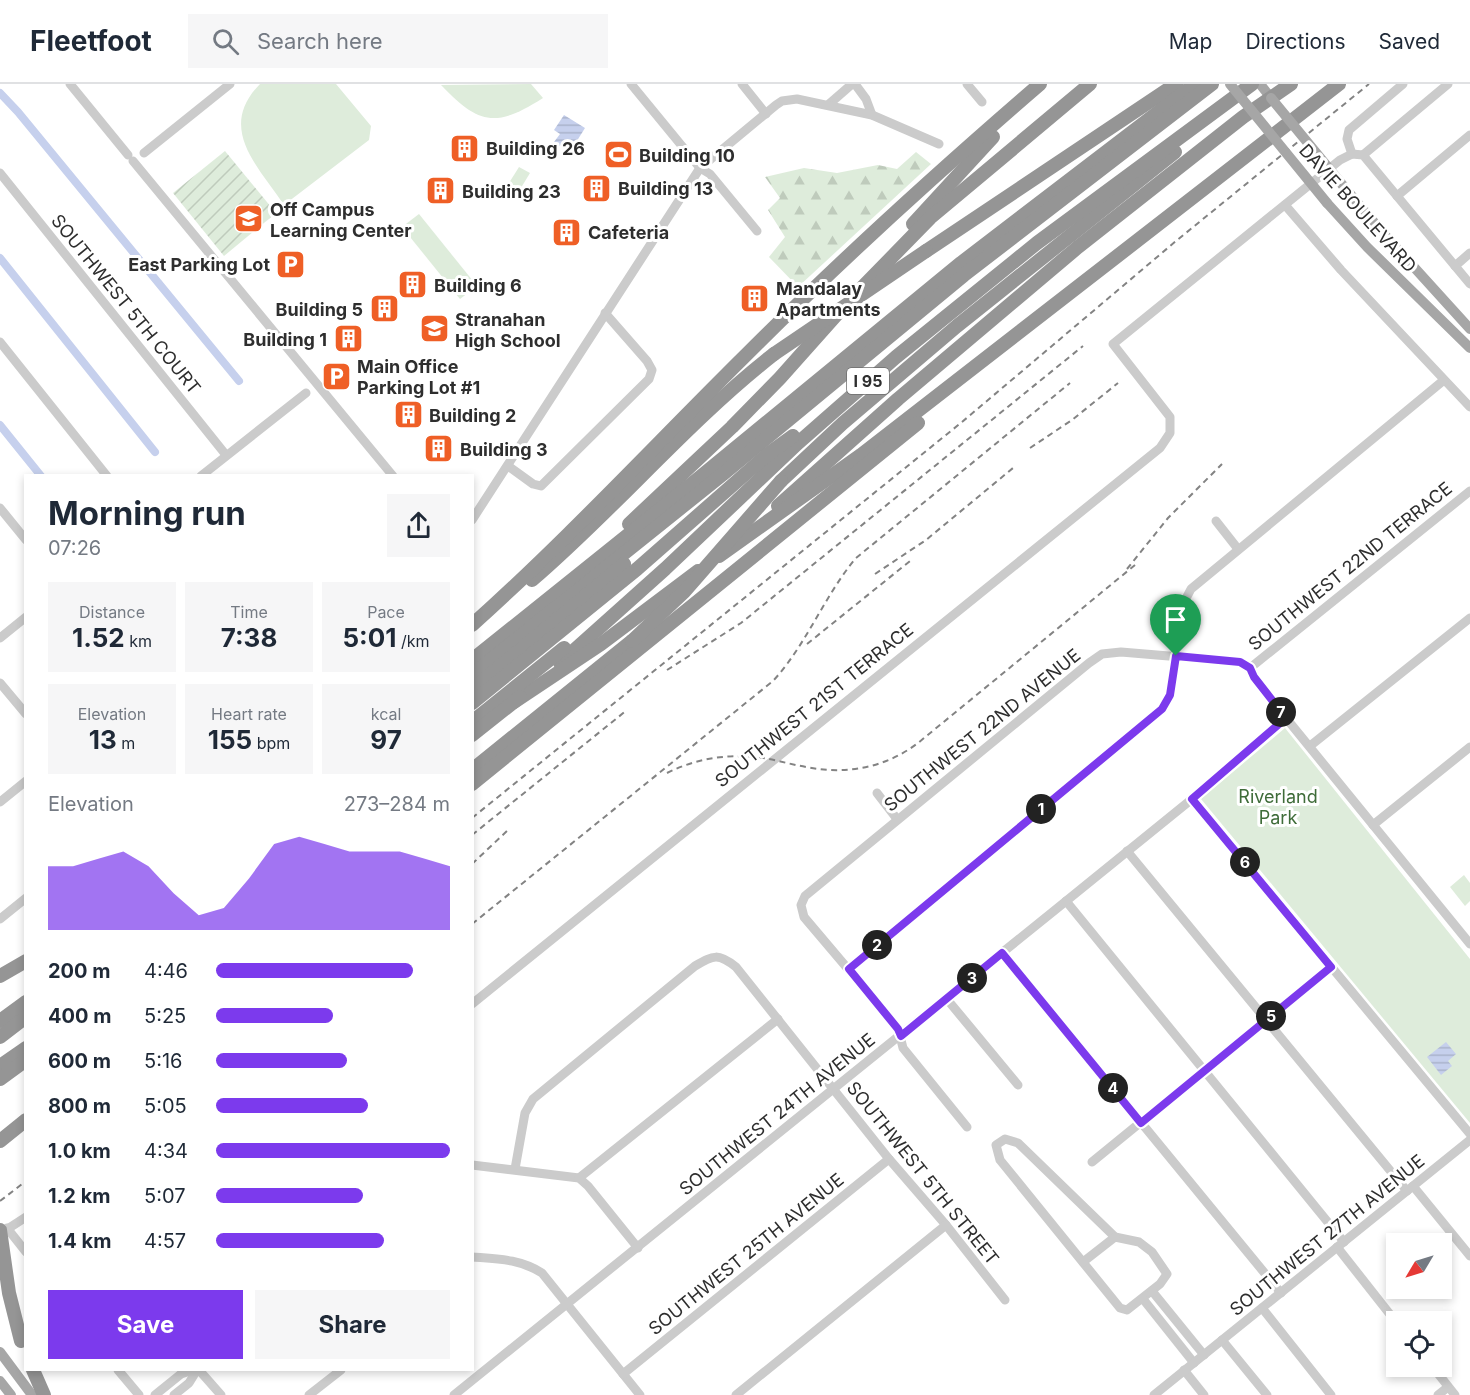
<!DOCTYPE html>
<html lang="en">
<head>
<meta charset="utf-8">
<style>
  body { margin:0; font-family:Inter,sans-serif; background:#f6f6f7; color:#1f2937; height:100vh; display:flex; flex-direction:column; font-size:22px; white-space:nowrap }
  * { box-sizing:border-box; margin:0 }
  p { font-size:20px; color:#747a83 }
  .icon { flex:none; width:33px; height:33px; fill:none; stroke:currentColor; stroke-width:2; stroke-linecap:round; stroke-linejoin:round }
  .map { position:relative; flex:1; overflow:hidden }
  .side { position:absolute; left:24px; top:390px; width:450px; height:897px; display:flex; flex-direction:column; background:#fff; border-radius:0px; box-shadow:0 3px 9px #0003 }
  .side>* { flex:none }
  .needle { width:39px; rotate:232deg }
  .fabs { position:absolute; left:1386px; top:1149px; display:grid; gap:12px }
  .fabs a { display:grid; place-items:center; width:66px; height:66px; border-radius:0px; background:#fff; box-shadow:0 3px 9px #0003; font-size:30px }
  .pin { position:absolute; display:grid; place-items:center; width:51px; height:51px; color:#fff; margin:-62px -26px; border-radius:50% 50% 50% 0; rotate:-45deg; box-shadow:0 0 6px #0007 }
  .pin .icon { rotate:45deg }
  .km { position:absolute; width:30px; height:30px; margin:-15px; border-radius:50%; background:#222; color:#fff; font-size:16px; line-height:30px; text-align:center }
  .round { display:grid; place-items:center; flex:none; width:63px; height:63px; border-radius:0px; background:#f6f6f7 }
  .head { display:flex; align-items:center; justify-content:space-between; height:102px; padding:0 24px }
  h1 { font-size:33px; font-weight:700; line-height:45px }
  .stats { display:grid; grid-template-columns:repeat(3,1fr); gap:9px; height:102px; padding:6px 24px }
  .stats div { display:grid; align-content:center; border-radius:0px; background:#f6f6f7; text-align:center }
  .stats b { font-size:26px; font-weight:700 }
  .stats small { font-size:16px; font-weight:400 }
  .stats p { font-size:16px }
  .chart { height:168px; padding:12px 24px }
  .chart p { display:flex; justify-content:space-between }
  .chart svg { width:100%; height:108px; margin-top:6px; fill:#7c3aed; opacity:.7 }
  .primary-button { display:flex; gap:12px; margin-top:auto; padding:12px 24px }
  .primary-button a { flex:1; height:69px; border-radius:0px; background:#7c3aed; color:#fff; font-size:24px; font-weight:700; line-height:69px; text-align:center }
  .primary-button a+a { background:#f6f6f7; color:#1f2937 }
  ul { padding:0 24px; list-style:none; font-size:20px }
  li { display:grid; grid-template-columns:96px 72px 1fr; align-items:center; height:45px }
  li i { height:15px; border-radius:8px; background:#7c3aed }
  header { display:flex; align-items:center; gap:36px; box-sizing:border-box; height:84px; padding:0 30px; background:#fff; border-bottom:2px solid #e0e1e3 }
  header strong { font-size:28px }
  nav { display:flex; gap:33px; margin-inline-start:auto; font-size:21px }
  .search { width:420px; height:54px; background:#f6f6f7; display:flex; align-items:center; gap:15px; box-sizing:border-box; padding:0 21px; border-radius:0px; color:#747a83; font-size:22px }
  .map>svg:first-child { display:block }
</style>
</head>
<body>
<header>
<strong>Fleetfoot</strong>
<div class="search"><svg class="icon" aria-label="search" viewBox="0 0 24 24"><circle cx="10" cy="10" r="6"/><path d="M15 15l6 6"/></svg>Search here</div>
<nav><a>Map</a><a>Directions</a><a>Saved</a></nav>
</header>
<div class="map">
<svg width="1470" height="1311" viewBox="0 0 1470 1311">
  <defs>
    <pattern id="forest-firs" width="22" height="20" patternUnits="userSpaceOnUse" patternTransform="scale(1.5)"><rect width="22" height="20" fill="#deecdb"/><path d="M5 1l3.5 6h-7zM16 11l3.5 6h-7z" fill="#bfcbbc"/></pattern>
    <pattern id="garden-furrows" width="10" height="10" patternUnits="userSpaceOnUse" patternTransform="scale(1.5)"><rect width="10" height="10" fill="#deecdb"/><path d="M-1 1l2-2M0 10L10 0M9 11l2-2" fill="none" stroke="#bfcbbc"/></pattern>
    <pattern id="water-rules" width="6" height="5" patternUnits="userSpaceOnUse" patternTransform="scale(1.5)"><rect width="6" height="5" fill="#c6d0ed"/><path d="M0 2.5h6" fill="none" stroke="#aab3cc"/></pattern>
  </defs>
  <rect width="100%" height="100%" fill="#fff"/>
  <path fill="url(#forest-firs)" d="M916 68 931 80 798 203 769 173 785 153 768 126 780 114 765 93 804 84 837 89 878 81 897 85Z"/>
  <g fill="#deecdb">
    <path d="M260 0H336L371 42 369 56 284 121C257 81 217 44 260 0Z"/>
    <path d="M531 0 543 14C496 44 479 41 441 1Z"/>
    <path d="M519 83 530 89 513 117 502 110Z"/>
    <path d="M419 130 477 202 460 215 402 143Z"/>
    <path d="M1285 644 1470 875V1039L1201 715Z"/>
    <path d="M1464 791 1470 799V817L1465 822 1450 803Z"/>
  </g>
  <path fill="url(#garden-furrows)" d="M225 67 276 129 224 172 173 109Z"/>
  <g fill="url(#water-rules)">
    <path d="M564 31 585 44 575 60 569 56 564 65 554 58 560 50 554 46Z"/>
    <path d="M1446 958 1456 970 1448 977 1452 982 1441 991 1427 973Z"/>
  </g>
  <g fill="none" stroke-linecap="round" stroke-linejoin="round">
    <g stroke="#c6d0ed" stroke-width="8">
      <path d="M0 9 18 28 239 297"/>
      <path d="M0 174 155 368"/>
      <path d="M0 341 41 392"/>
    </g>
    <g stroke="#cbcbcb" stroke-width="9">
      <path d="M70 0 128 71"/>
      <path d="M631 0 700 84 710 90 757 147"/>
      <path d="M742 0 766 30"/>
      <path d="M855 0 866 15 872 31"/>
      <path d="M967 0 982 18"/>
      <path d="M828 21 852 0"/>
      <path d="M144 69 230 0"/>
      <path d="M1352 70 1347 55 1349 46 1403 0"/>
      <path d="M1363 71 1448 0"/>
      <path d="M133 77 393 392"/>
      <path d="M0 89 226 371"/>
      <path d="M1397 112 1470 51"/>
      <path d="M1285 121 1341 186 1470 323"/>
      <path d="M1455 182 1470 169"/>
      <path d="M0 258 107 392"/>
      <path d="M508 382 533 400 541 402 649 295 652 286 647 277 605 229"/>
      <path d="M201 392 306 309"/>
      <path d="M0 424 26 456"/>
      <path d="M472 436 700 84 776 21 782 17 797 15 872 31 939 60"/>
      <path d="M1216 437 1238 465"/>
      <path d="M0 554 26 533"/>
      <path d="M1250 584 1254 593 1286 634 1470 860"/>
      <path d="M0 599 26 630"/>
      <path d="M1310 662 1470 534"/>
      <path d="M877 709 897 735"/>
      <path d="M1192 715 1470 1050"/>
      <path d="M0 718 26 697"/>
      <path d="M1373 741 1470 663"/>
      <path d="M1127 767 1407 1107"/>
      <path d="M1066 817 1344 1158"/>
      <path d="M0 835 26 814"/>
      <path d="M1002 869 1281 1209"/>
      <path d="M849 885 1162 625 1170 611 1181 524 1191 505 1444 296"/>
      <path d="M946 914 1018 1001"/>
      <path d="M472 920 1160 364 1170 349V333L1113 260 1340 76 1352 70 1363 71 1470 200"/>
      <path d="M967 1043 903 964 898 944 804 833 801 821 805 812 1089 579 1102 570 1121 568 1240 578 1250 584 1470 407"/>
      <path d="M1005 1055 1018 1059 1115 1153 1139 1158 1152 1168 1167 1190 1160 1200 1127 1226 1120 1224 1000 1076 996 1061Z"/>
      <path d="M1092 1078 1331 883"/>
      <path d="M472 1081 579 1094 588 1102 638 1164"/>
      <path d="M515 1085 525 1029 533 1015 695 882C714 871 718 869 736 883L889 1075 946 1141 1005 1216"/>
      <path d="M579 1094 778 935"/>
      <path d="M1413 1102 1470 1172"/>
      <path d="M7 1144 26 1168"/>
      <path d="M0 1150 26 1133"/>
      <path d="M1337 1163 1396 1238"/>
      <path d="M472 1173C498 1175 520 1175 542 1189L640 1311"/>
      <path d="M1083 1178 1115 1153"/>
      <path d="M1152 1207 1204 1271"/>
      <path d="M1143 1215 1194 1279"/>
      <path d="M1262 1224 1331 1311"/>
      <path d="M1222 1256 1267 1311"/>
      <path d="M1432 1282 1455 1311"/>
      <path d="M118 1286 139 1311"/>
      <path d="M199 1286 221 1311"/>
      <path d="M1184 1286 1204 1311"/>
      <path d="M623 1290 889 1075"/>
      <path d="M155 1311 181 1290 193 1286"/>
      <path d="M174 1311 189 1299 197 1286"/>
      <path d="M309 1311 341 1286"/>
      <path d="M454 1311 1060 822 1192 715 1286 634"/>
      <path d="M736 1311 946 1141"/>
      <path d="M1154 1311 1470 1056"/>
      <path d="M1438 1311 1448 1303"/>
    </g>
    <g stroke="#a6a6a6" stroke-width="10">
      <path d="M1260 0 1271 14"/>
      <path d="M1345 104 1383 149 1470 245"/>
      <path d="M1327 119 1367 163 1470 264"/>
      <path d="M0 1268 32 1311"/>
      <path d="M0 1297 11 1311"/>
    </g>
    <g stroke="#959595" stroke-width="14">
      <path d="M913 140 993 53"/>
      <path d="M926 167 1176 0"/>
      <path d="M852 214 930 134 1090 0"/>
      <path d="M781 397 843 339 957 242 1175 68"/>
      <path d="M778 422 898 315 1078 163 1243 33 1291 0"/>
      <path d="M629 440 732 343 780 294 837 230"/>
      <path d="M719 472 861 371 1339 0"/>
      <path d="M532 496C616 424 687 338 774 270"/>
      <path d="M472 541C568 455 656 360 747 270 841 176 939 87 1040 0"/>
      <path d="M472 576 699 394 961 179 1195 0"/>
      <path d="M560 579 665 485 798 359 896 273 1037 159 1252 0"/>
      <path d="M472 591 723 390 964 191 1212 0"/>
      <path d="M472 606 624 480"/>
      <path d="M514 618 601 560 698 487"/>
      <path d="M472 619 637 485 768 370 793 352"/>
      <path d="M472 638 564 564"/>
      <path d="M472 651 520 613"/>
      <path d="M472 686 632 557"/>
      <path d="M472 700 918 339"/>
      <path d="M0 892 26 877"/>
      <path d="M0 937 26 918"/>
      <path d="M0 953 26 933"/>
      <path d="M0 982 26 964"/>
      <path d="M0 995 26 976"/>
      <path d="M0 1057 26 1036"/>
      <path d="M33 1286 44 1311"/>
    </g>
    <g stroke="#838383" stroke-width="2" stroke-dasharray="6 4.5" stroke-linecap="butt">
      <path d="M1030 364 1072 336 1118 299"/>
      <path d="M1127 485 1168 434 1222 380"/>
      <path d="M875 490 926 456 1013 384"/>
      <path d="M807 560 910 477"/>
      <path d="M667 586 741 539 1083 262"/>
      <path d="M667 689C695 675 725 670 756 673 773 675 789 680 806 683 846 691 885 684 918 659L1135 481"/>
      <path d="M472 734 962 338 1176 157 1369 0"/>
      <path d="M472 751 627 626"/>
      <path d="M472 780 508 746"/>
      <path d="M472 840 773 597C807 560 824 512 856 474L1070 299"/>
      <path d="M0 1117 26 1097"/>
    </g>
    <g stroke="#a6a6a6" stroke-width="10">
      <path d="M1230 0 1327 119"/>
      <path d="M1271 14 1345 104"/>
    </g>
    <g stroke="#959595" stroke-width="14">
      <path d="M774 270 926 167"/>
      <path d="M632 557 684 508 781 397"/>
      <path d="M0 1146 9 1209 21 1257"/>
    </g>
  </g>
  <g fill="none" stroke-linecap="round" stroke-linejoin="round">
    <defs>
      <path id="route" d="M1176 572 1240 578 1250 584 1254 593 1286 634 1192 715 1331 883 1141 1039 1002 869 901 952 898 945 849 885 1162 625 1170 611Z"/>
    </defs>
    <use href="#route" stroke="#fff" stroke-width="12"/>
    <use href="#route" stroke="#7c3aed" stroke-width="8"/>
  </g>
  <defs>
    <symbol id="building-square" viewBox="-11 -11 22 22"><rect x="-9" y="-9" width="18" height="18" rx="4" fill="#ef5f26" stroke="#fff"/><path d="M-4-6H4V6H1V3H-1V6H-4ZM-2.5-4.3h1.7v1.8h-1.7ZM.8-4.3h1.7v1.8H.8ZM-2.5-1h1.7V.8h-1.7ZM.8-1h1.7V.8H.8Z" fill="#fff"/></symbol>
    <symbol id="stadium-square" viewBox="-11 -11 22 22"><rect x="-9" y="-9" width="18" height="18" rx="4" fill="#ef5f26" stroke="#fff"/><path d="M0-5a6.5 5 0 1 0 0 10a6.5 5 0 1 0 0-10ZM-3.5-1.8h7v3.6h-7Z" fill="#fff"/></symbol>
    <symbol id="school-square" viewBox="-11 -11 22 22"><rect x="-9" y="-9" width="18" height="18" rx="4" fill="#ef5f26" stroke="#fff"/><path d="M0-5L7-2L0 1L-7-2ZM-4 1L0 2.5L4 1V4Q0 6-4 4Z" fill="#fff"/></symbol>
    <symbol id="parking-square" viewBox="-11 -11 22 22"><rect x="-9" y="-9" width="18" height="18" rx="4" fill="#ef5f26" stroke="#fff"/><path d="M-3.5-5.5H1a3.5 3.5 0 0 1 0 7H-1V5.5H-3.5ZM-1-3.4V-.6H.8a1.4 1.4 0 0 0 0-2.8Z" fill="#fff"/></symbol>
  </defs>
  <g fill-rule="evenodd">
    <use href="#building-square" x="448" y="48" width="33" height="33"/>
    <use href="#stadium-square" x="602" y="54" width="33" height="33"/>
    <use href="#building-square" x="580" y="88" width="33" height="33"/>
    <use href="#building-square" x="424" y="90" width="33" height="33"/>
    <use href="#school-square" x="232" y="118" width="33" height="33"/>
    <use href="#building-square" x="550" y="132" width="33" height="33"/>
    <use href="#parking-square" x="274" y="164" width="33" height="33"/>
    <use href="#building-square" x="396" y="184" width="33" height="33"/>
    <use href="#building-square" x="738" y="198" width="33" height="33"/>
    <use href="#building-square" x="368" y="208" width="33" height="33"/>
    <use href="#school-square" x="418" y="228" width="33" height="33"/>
    <use href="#building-square" x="332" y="238" width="33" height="33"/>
    <use href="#parking-square" x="320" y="276" width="33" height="33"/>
    <use href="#building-square" x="392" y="314" width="33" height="33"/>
    <use href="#building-square" x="422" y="348" width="33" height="33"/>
  </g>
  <g text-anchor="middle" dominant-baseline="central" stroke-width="6" stroke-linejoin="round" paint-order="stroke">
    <rect fill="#fff" stroke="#6d6d6d" stroke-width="1.5" x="847" y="284" width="42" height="26" rx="4.5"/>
    <g font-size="16" font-weight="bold" fill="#2e2e2e">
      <text x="868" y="297">I 95</text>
    </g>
    <g font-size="18" font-weight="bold" fill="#2e2e2e" stroke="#fff" text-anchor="start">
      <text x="486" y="64">Building 26</text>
      <text x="639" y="71">Building 10</text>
      <text x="618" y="104">Building 13</text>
      <text x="462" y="107">Building 23</text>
      <text x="270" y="125">Off Campus<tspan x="270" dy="21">Learning Center</tspan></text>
      <text x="588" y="148">Cafeteria</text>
      <text x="270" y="180" text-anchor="end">East Parking Lot</text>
      <text x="434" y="201">Building 6</text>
      <text x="776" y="204">Mandalay<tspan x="776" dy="21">Apartments</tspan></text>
      <text x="363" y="225" text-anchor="end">Building 5</text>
      <text x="455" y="235">Stranahan<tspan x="455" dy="21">High School</tspan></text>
      <text x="327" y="255" text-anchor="end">Building 1</text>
      <text x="357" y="282">Main Office<tspan x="357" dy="21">Parking Lot #1</tspan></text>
      <text x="429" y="331">Building 2</text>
      <text x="460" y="365">Building 3</text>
    </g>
    <g font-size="18" fill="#2e2e2e" stroke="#fff">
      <text transform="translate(1358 124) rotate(48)">DAVIE BOULEVARD</text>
      <text transform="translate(126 220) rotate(51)">SOUTHWEST 5TH COURT</text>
      <text transform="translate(1350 482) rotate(-39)">SOUTHWEST 22ND TERRACE</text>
      <text transform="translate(814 621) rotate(-39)">SOUTHWEST 21ST TERRACE</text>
      <text transform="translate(982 646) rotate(-39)">SOUTHWEST 22ND AVENUE</text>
      <text transform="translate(777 1030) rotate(-39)">SOUTHWEST 24TH AVENUE</text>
      <text transform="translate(923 1089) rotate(51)">SOUTHWEST 5TH STREET</text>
      <text transform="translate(1327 1151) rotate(-39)">SOUTHWEST 27TH AVENUE</text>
      <text transform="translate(746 1170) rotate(-39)">SOUTHWEST 25TH AVENUE</text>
    </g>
    <g font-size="18" fill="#3f6c39" stroke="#fff">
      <text x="1278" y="712">Riverland<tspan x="1278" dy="21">Park</tspan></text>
    </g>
  </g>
</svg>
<div class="fabs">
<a><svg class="needle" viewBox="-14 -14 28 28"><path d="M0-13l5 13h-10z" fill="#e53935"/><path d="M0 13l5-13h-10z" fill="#747a83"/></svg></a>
<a><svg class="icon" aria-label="locate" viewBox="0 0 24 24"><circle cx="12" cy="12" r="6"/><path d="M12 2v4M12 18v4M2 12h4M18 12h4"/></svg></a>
</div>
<div class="pin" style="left:1176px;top:572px;background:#1e9e55"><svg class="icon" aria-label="arrive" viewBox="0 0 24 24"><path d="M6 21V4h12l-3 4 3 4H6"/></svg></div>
<b class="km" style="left:1041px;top:725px">1</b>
<b class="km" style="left:877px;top:861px">2</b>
<b class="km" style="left:972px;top:894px">3</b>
<b class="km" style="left:1113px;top:1004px">4</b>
<b class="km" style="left:1271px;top:932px">5</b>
<b class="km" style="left:1245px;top:778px">6</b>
<b class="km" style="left:1281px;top:628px">7</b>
<section class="side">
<div class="head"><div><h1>Morning run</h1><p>07:26</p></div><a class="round"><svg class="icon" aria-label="share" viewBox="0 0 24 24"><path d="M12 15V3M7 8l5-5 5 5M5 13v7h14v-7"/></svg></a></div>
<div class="stats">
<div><p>Distance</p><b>1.52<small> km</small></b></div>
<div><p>Time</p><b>7:38</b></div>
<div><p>Pace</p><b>5:01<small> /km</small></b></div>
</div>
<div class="stats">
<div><p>Elevation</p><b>13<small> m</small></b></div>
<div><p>Heart rate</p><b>155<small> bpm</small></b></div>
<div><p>kcal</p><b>97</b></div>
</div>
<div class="chart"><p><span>Elevation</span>273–284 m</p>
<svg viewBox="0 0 160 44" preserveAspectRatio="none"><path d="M0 44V18L10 18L20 15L30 12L40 18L50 29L60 38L70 35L80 23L90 9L100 6L110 9L120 12L130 12L140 12L150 15L160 18V44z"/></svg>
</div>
<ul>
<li><b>200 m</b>4:46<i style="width:84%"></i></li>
<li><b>400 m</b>5:25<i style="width:50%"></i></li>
<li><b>600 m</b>5:16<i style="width:56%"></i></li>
<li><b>800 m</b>5:05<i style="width:65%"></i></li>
<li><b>1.0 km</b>4:34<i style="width:100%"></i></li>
<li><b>1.2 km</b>5:07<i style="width:63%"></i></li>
<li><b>1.4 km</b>4:57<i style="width:72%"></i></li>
</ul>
<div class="primary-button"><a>Save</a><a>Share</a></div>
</section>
</div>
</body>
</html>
